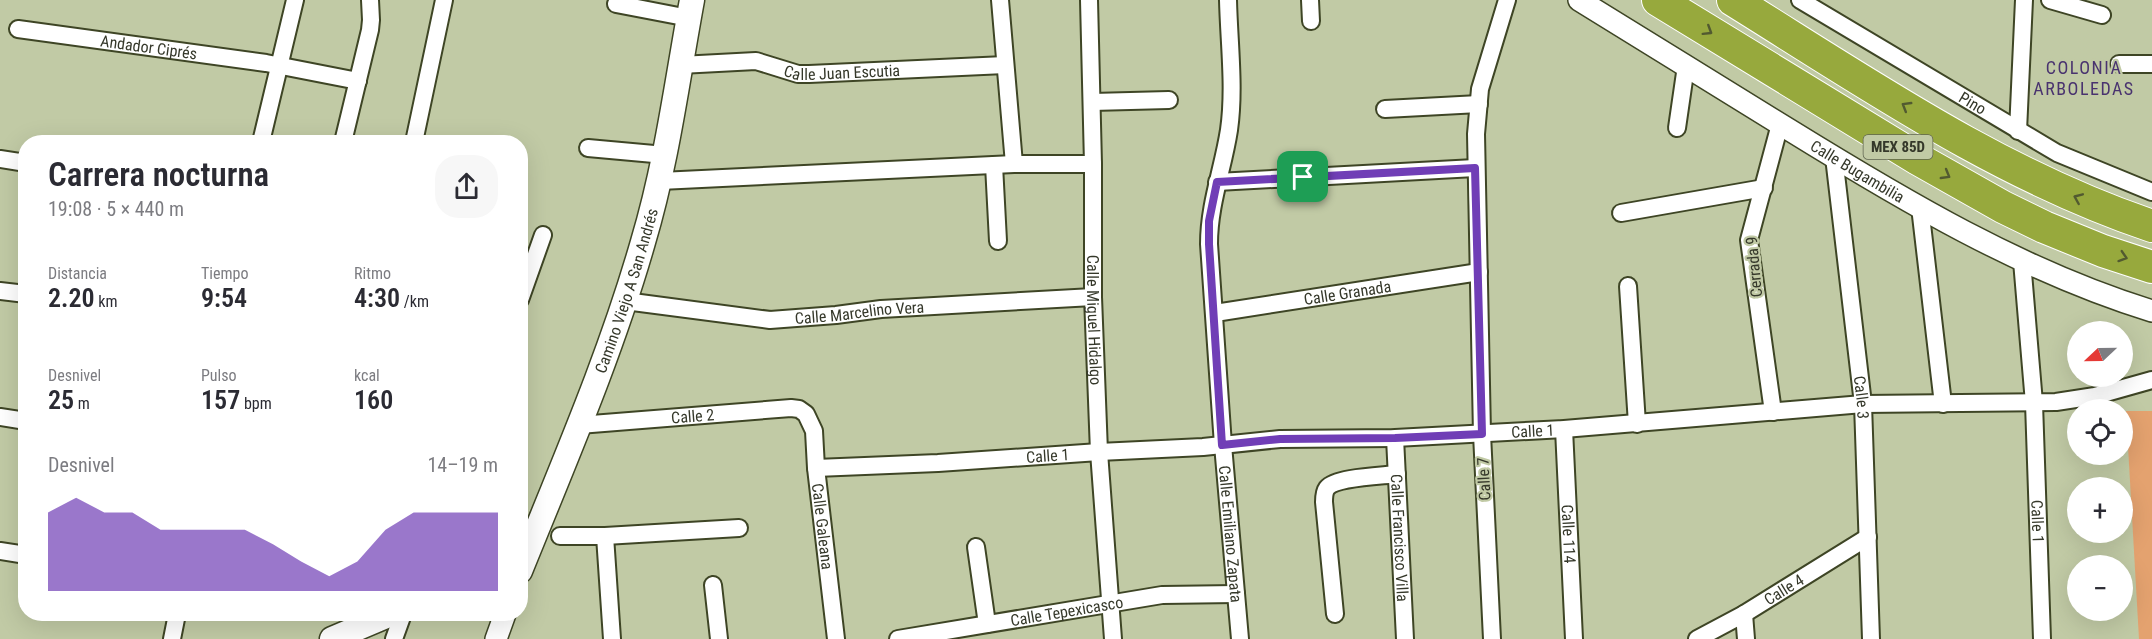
<!DOCTYPE html>
<html lang="es">
<head>
<meta charset="utf-8">
<style>
  body { margin:0; font-family:"Roboto Condensed",sans-serif; background:#f7f7f7; color:#2b2b33; height:100vh; display:flex; flex-direction:column; font-size:22px; white-space:nowrap }
  * { box-sizing:border-box; margin:0 }
  p { font-size:20px; color:#7c7c81 }
  .icon { flex:none; width:33px; height:33px; fill:none; stroke:currentColor; stroke-width:2; stroke-linecap:round; stroke-linejoin:round }
  .map { position:relative; flex:1; overflow:hidden }
  .sheet { position:absolute; left:18px; top:135px; width:510px; height:486px; display:flex; flex-direction:column; background:#fff; border-radius:24px; box-shadow:0 6px 24px #0002 }
  .sheet>* { flex:none }
  .needle { width:39px; rotate:248deg }
  .controls { position:absolute; left:2067px; top:321px; display:grid; gap:12px }
  .controls a { display:grid; place-items:center; width:66px; height:66px; border-radius:50%; background:#fff; box-shadow:0 6px 24px #0002; font-size:30px }
  .pin { position:absolute; display:grid; place-items:center; width:51px; height:51px; color:#fff; margin:-26px; border-radius:12px; box-shadow:0 3px 9px #0006 }
  .round { display:grid; place-items:center; flex:none; width:63px; height:63px; border-radius:24px; background:#f7f7f7 }
  .head { display:flex; align-items:center; justify-content:space-between; height:102px; padding:0 30px }
  h1 { font-size:33px; font-weight:600; line-height:45px }
  .stats { display:grid; grid-template-columns:repeat(3,1fr); gap:9px; height:102px; padding:6px 30px }
  .stats div { display:grid; align-content:center }
  .stats b { font-size:26px; font-weight:600 }
  .stats small { font-size:16px; font-weight:400 }
  .stats p { font-size:16px }
  .chart { height:168px; padding:12px 30px }
  .chart p { display:flex; justify-content:space-between }
  .chart svg { width:100%; height:108px; margin-top:6px; fill:#703eb6; opacity:.7 }
  .map>svg:first-child { display:block }
</style>
</head>
<body>
<div class="map">
<svg width="2152" height="639" viewBox="0 0 2152 639">
  <rect width="100%" height="100%" fill="#c1caa5"/>
  <path fill="#e4a26f" d="M2126 411H2152V639H2139Z"/>
  <g fill="none" stroke-linecap="round" stroke-linejoin="round">
    <defs>
      <g id="minor">
        <path d="M1000 0 1014 164"/>
        <path id="s1" d="M1089 0 1093 164V297L1099 452 1113 639"/>
        <path id="s2" d="M1228 0C1229 43 1235 88 1229 130 1223 169 1209 204 1209 244L1223 445 1240 639"/>
        <path d="M1310 0 1311 21"/>
        <path id="s3" d="M1800 0 2057 153 2152 192"/>
        <path d="M2050 0 2102 15"/>
        <path d="M616 4 689 18"/>
        <path id="s4" d="M18 29 266 63 358 81"/>
        <path d="M2119 64H2152"/>
        <path id="s5" d="M680 65 756 61 798 74H809L1005 65"/>
        <path d="M1092 102 1169 100"/>
        <path d="M1385 109 1479 104"/>
        <path d="M1677 128 1686 66"/>
        <path d="M2018 131 2024 0"/>
        <path d="M261 142 295 0"/>
        <path d="M343 142 370 30 371 20 370 0"/>
        <path d="M414 142 444 0"/>
        <path d="M588 148 665 155"/>
        <path id="s6" d="M1834 157 1863 404 1871 639"/>
        <path d="M0 159 26 163"/>
        <path d="M994 165 998 241"/>
        <path d="M660 181 1014 164H1093"/>
        <path d="M1217 182 1475 168"/>
        <path d="M1920 207 1943 404"/>
        <path d="M1621 213 1764 188"/>
        <path id="s7" d="M2022 261 2034 403 2042 639"/>
        <path d="M1628 286 1637 424"/>
        <path d="M0 291 26 294"/>
        <path d="M520 300 543 235"/>
        <path id="s8" d="M625 301 770 320 836 315 881 309 1093 297"/>
        <path id="s9" d="M1215 313 1479 272"/>
        <path d="M1773 412 1749 240 1780 124"/>
        <path d="M0 417 26 421"/>
        <path id="s10" d="M579 425 791 408 799 409 806 414 814 431 816 468 836 639"/>
        <path id="s11" d="M1564 429 1574 639"/>
        <path id="s12" d="M1395 438 1405 639"/>
        <path id="s13" d="M816 468 938 463 1099 452 1203 447 1280 439 1395 438 1564 429 1863 404 2056 402 2095 396 2152 380"/>
        <path d="M560 536H605L739 528"/>
        <path d="M605 536 612 639"/>
        <path d="M976 547 987 624"/>
        <path d="M0 551 26 555"/>
        <path d="M713 585 719 639"/>
        <path d="M1335 614 1324 502C1324 497 1324 492 1327 488 1336 477 1382 476 1397 474"/>
        <path d="M1744 614 1746 639"/>
        <path d="M172 639 177 614"/>
        <path d="M394 639 403 614"/>
        <path id="s14" d="M898 639 1162 595 1236 594"/>
        <path d="M1492 639 1482 434 1476 134 1480 89 1507 0"/>
        <path id="s15" d="M1697 639 1744 614 1868 537"/>
      </g>
      <g id="tertiary">
        <path id="s16" d="M1579 0C1649 43 1718 86 1788 129 1903 200 2022 271 2152 311"/>
        <path d="M496 639 505 614"/>
      </g>
      <g id="secondary">
        <path id="s17" d="M520 571C564 462 611 354 643 242 667 162 677 81 692 0"/>
        <path d="M332 639 391 614"/>
      </g>
      <g id="motorway">
        <path d="M1658 0 1918 159 2003 207 2044 227 2103 251 2152 267"/>
        <path d="M1733 0C1868 84 2000 175 2152 226"/>
      </g>
    </defs>
    <use href="#minor" stroke="#3e4525" stroke-width="20"/>
    <use href="#tertiary" stroke="#3e4525" stroke-width="24"/>
    <use href="#secondary" stroke="#3e4525" stroke-width="27"/>
    <use href="#motorway" stroke="#fff" stroke-width="34"/>
    <use href="#minor" stroke="#fff" stroke-width="16"/>
    <use href="#tertiary" stroke="#fff" stroke-width="21"/>
    <use href="#secondary" stroke="#fff" stroke-width="24"/>
    <use href="#motorway" stroke="#97a93d" stroke-width="32"/>
  </g>
  <defs><path id="oneway-chevron" d="M-2-3.5L2.5 0L-2 3.5" fill="none" stroke-width="1.6" stroke-linecap="round" stroke-linejoin="round" transform="scale(1.5)"/></defs>
  <g stroke="#525a30">
    <use href="#oneway-chevron" transform="translate(1708 31) rotate(32)"/>
    <use href="#oneway-chevron" transform="translate(1906 106) rotate(-149)"/>
    <use href="#oneway-chevron" transform="translate(1946 175) rotate(30)"/>
    <use href="#oneway-chevron" transform="translate(2078 198) rotate(-157)"/>
    <use href="#oneway-chevron" transform="translate(2123 257) rotate(18)"/>
  </g>
  <g fill="none" stroke-linecap="round" stroke-linejoin="round">
    <defs>
      <path id="route" d="M1475 168 1482 434 1395 438 1280 439 1222 445 1209 244V221L1217 182Z"/>
    </defs>
    <use href="#route" stroke="#fff" stroke-width="12"/>
    <use href="#route" stroke="#703eb6" stroke-width="8"/>
  </g>
  <g text-anchor="middle" dominant-baseline="central" stroke-width="4.5" stroke-linejoin="round" paint-order="stroke">
    <rect fill="#c1caa5" stroke="#5f644f" stroke-width="1.5" x="1863.5" y="135" width="69" height="24" rx="4.5"/>
    <g font-size="15" font-weight="bold" fill="#35382a">
      <text x="1898" y="147">MEX 85D</text>
    </g>
    <g font-size="16" fill="#35382a" stroke="#c1caa5">
      <text stroke="none"><textPath href="#s4" startOffset="132">Andador Ciprés</textPath></text>
      <text stroke="none"><textPath href="#s5" startOffset="164">Calle Juan Escutia</textPath></text>
      <text stroke="none"><textPath href="#s3" startOffset="201">Pino</textPath></text>
      <text stroke="none"><textPath href="#s16" startOffset="327">Calle Bugambilia</textPath></text>
      <text transform="translate(1754 267) rotate(-95)">Cerrada 9</text>
      <text stroke="none"><textPath href="#s17" startOffset="300">Camino Viejo A San Andrés</textPath></text>
      <text stroke="none"><textPath href="#s9" startOffset="134">Calle Granada</textPath></text>
      <text stroke="none"><textPath href="#s8" startOffset="236">Calle Marcelino Vera</textPath></text>
      <text stroke="none"><textPath href="#s1" startOffset="320">Calle Miguel Hidalgo</textPath></text>
      <text stroke="none"><textPath href="#s6" startOffset="242">Calle 3</textPath></text>
      <text stroke="none"><textPath href="#s10" startOffset="114">Calle 2</textPath></text>
      <text stroke="none"><textPath href="#s13" startOffset="718">Calle 1</textPath></text>
      <text stroke="none"><textPath href="#s13" startOffset="232">Calle 1</textPath></text>
      <text transform="translate(1484 479) rotate(-93)">Calle 7</text>
      <text stroke="none"><textPath href="#s7" startOffset="261">Calle 1</textPath></text>
      <text stroke="none"><textPath href="#s10" startOffset="344">Calle Galeana</textPath></text>
      <text stroke="none"><textPath href="#s2" startOffset="537">Calle Emiliano Zapata</textPath></text>
      <text stroke="none"><textPath href="#s11" startOffset="105">Calle 114</textPath></text>
      <text stroke="none"><textPath href="#s12" startOffset="100">Calle Francisco Villa</textPath></text>
      <text stroke="none"><textPath href="#s15" startOffset="100">Calle 4</textPath></text>
      <text stroke="none"><textPath href="#s14" startOffset="171">Calle Tepexicasco</textPath></text>
    </g>
    <g font-size="18" letter-spacing="1.5" fill="#49336f" stroke="#c1caa5">
      <text x="2084" y="67">COLONIA<tspan x="2084" dy="21">ARBOLEDAS</tspan></text>
    </g>
  </g>
</svg>
<div class="controls">
<a><svg class="needle" viewBox="-14 -14 28 28"><path d="M0-13l5 13h-10z" fill="#e53935"/><path d="M0 13l5-13h-10z" fill="#7c7c81"/></svg></a>
<a><svg class="icon" aria-label="locate" viewBox="0 0 24 24"><circle cx="12" cy="12" r="6"/><path d="M12 2v4M12 18v4M2 12h4M18 12h4"/></svg></a>
<a>+</a>
<a>−</a>
</div>
<div class="pin" style="left:1303px;top:177px;background:#1e9e55"><svg class="icon" aria-label="arrive" viewBox="0 0 24 24"><path d="M6 21V4h12l-3 4 3 4H6"/></svg></div>
<section class="sheet">
<div class="head"><div><h1>Carrera nocturna</h1><p>19:08 · 5 × 440 m</p></div><a class="round"><svg class="icon" aria-label="share" viewBox="0 0 24 24"><path d="M12 15V3M7 8l5-5 5 5M5 13v7h14v-7"/></svg></a></div>
<div class="stats">
<div><p>Distancia</p><b>2.20<small> km</small></b></div>
<div><p>Tiempo</p><b>9:54</b></div>
<div><p>Ritmo</p><b>4:30<small> /km</small></b></div>
</div>
<div class="stats">
<div><p>Desnivel</p><b>25<small> m</small></b></div>
<div><p>Pulso</p><b>157<small> bpm</small></b></div>
<div><p>kcal</p><b>160</b></div>
</div>
<div class="chart"><p><span>Desnivel</span>14–19 m</p>
<svg viewBox="0 0 160 44" preserveAspectRatio="none"><path d="M0 44V12L10 6L20 12L30 12L40 19L50 19L60 19L70 19L80 25L90 32L100 38L110 32L120 19L130 12L140 12L150 12L160 12V44z"/></svg>
</div>
</section>
</div>
</body>
</html>
